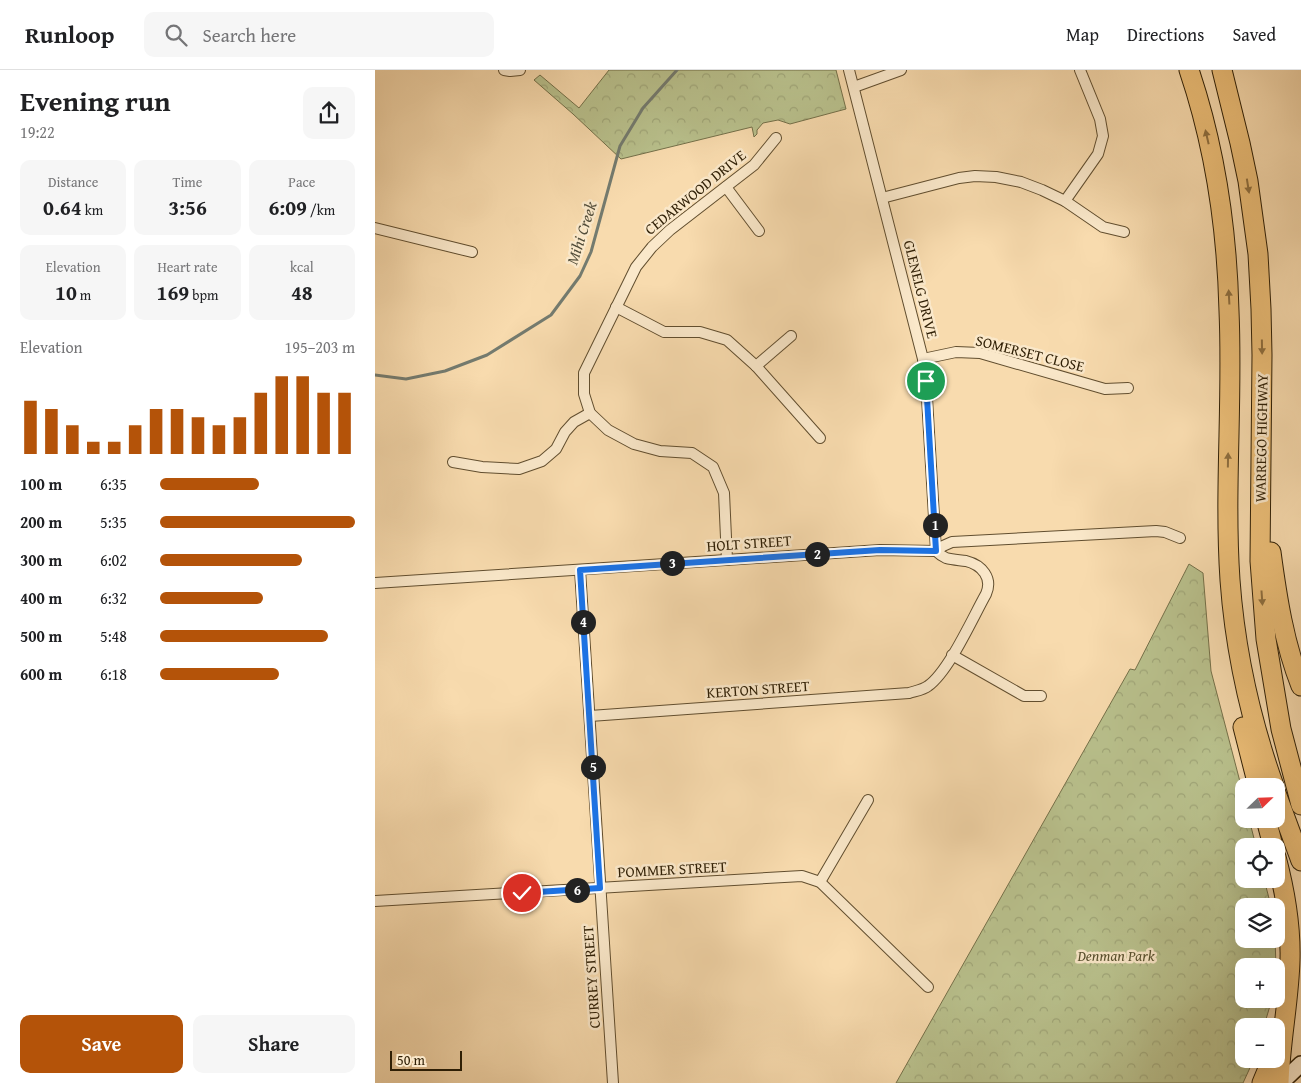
<!DOCTYPE html>
<html lang="en">
<head>
<meta charset="utf-8">
<style>
  body { margin:0; font-family:"Gentium Book Plus",serif; background:#f6f6f6; color:#202124; height:100vh; display:flex; flex-direction:column; font-size:19px; white-space:nowrap }
  * { box-sizing:border-box; margin:0 }
  p { font-size:16px; color:#757577 }
  .icon { flex:none; width:28px; height:28px; fill:none; stroke:currentColor; stroke-width:2; stroke-linecap:round; stroke-linejoin:round }
  .map { position:relative; flex:1; overflow:hidden }
  .panel { display:flex; flex-direction:column; background:#fff; width:375px }
  .panel>* { flex:none }
  .needle { width:32px; rotate:67deg }
  .fabs { position:absolute; left:860px; top:708px; display:grid; gap:10px }
  .fabs a { display:grid; place-items:center; width:50px; height:50px; border-radius:10px; background:#fff; box-shadow:0 5px 20px #0002; font-size:25px }
  .scale { position:absolute; left:15px; bottom:12px; width:72px; box-sizing:border-box; padding-left:5px; border:2px solid #2f1f05; border-top:0; font-size:14px; line-height:18px; white-space:nowrap; color:#2f1f05; -webkit-text-stroke:4px #fae8ca; paint-order:stroke }
  .pin { position:absolute; display:grid; place-items:center; width:42px; height:42px; color:#fff; margin:-21px; border:2px solid #fff; border-radius:50%; box-shadow:0 1px 5px #0007 }
  .km { position:absolute; width:25px; height:25px; margin:-12px; border-radius:50%; background:#222; color:#fff; font-size:14px; line-height:25px; text-align:center }
  .round { display:grid; place-items:center; flex:none; width:52px; height:52px; border-radius:10px; background:#f6f6f6 }
  .headline { display:flex; align-items:center; justify-content:space-between; height:85px; padding:0 20px }
  h1 { font-size:28px; font-weight:800; line-height:38px }
  .metrics { display:grid; grid-template-columns:repeat(3,1fr); gap:8px; height:85px; padding:5px 20px }
  .metrics div { display:grid; align-content:center; border-radius:10px; background:#f6f6f6; text-align:center }
  .metrics b { font-size:21px; font-weight:800 }
  .metrics small { font-size:14px; font-weight:400 }
  .metrics p { font-size:14px }
  .chart { height:140px; padding:10px 20px }
  .chart p { display:flex; justify-content:space-between }
  .chart svg { width:100%; height:90px; margin-top:5px; stroke:#b45309; stroke-width:6 }
  .primary-button { display:flex; gap:10px; margin-top:auto; padding:10px 20px }
  .primary-button a { flex:1; height:58px; border-radius:10px; background:#b45309; color:#fff; font-size:20px; font-weight:800; line-height:58px; text-align:center }
  .primary-button a+a { background:#f6f6f6; color:#202124 }
  ul { padding:0 20px; list-style:none; font-size:16px }
  li { display:grid; grid-template-columns:80px 60px 1fr; align-items:center; height:38px }
  li i { height:12px; border-radius:6px; background:#b45309 }
  header { display:flex; align-items:center; gap:30px; box-sizing:border-box; height:70px; padding:0 25px; background:#fff; border-bottom:1px solid #e0e0e0 }
  header strong { font-size:24px }
  nav { display:flex; gap:28px; margin-inline-start:auto; font-size:18px }
  .search { width:350px; height:45px; background:#f6f6f6; display:flex; align-items:center; gap:12px; box-sizing:border-box; padding:0 18px; border-radius:10px; color:#757577; font-size:19px }
  main { display:flex; flex:1; min-height:0 }
  .map>svg:first-child { display:block }
</style>
</head>
<body>
<header>
<strong>Runloop</strong>
<div class="search"><svg class="icon" aria-label="search" viewBox="0 0 24 24"><circle cx="10" cy="10" r="6"/><path d="M15 15l6 6"/></svg>Search here</div>
<nav><a>Map</a><a>Directions</a><a>Saved</a></nav>
</header>
<main>
<section class="panel">
<div class="headline"><div><h1>Evening run</h1><p>19:22</p></div><a class="round"><svg class="icon" aria-label="share" viewBox="0 0 24 24"><path d="M12 15V3M7 8l5-5 5 5M5 13v7h14v-7"/></svg></a></div>
<div class="metrics">
<div><p>Distance</p><b>0.64<small> km</small></b></div>
<div><p>Time</p><b>3:56</b></div>
<div><p>Pace</p><b>6:09<small> /km</small></b></div>
</div>
<div class="metrics">
<div><p>Elevation</p><b>10<small> m</small></b></div>
<div><p>Heart rate</p><b>169<small> bpm</small></b></div>
<div><p>kcal</p><b>48</b></div>
</div>
<div class="chart"><p><span>Elevation</span>195–203 m</p>
<svg viewBox="0 0 160 44" preserveAspectRatio="none"><path d="M5 44V18M15 44V22M25 44V30M35 44V38M45 44V38M55 44V30M65 44V22M75 44V22M85 44V26M95 44V30M105 44V26M115 44V14M125 44V6M135 44V6M145 44V14M155 44V14"/></svg>
</div>
<ul>
<li><b>100 m</b>6:35<i style="width:51%"></i></li>
<li><b>200 m</b>5:35<i style="width:100%"></i></li>
<li><b>300 m</b>6:02<i style="width:73%"></i></li>
<li><b>400 m</b>6:32<i style="width:53%"></i></li>
<li><b>500 m</b>5:48<i style="width:86%"></i></li>
<li><b>600 m</b>6:18<i style="width:61%"></i></li>
</ul>
<div class="primary-button"><a>Save</a><a>Share</a></div>
</section>
<div class="map">
<svg width="926" height="1013" viewBox="0 0 926 1013">
  <defs>
    <pattern id="park-crowns" width="20" height="18" patternUnits="userSpaceOnUse" patternTransform="scale(1.25)"><rect width="20" height="18" fill="#b9c18d"/><path d="M2 6a3 3 0 1 1 6 0M12 15a3 3 0 1 1 6 0" fill="none" stroke="#9fa578"/></pattern>
  </defs>
  <rect width="100%" height="100%" fill="#f8dbae"/>
  <filter id="stains"><feTurbulence type="fractalNoise" baseFrequency=".004" numOctaves="4"/><feColorMatrix values="0 0 0 0 .2 0 0 0 0 .09 0 0 0 0 .02 0 0 0 .5 -.17"/></filter>
  <radialGradient id="worn" r=".72"><stop offset=".6" stop-color="#630" stop-opacity="0"/><stop offset="1" stop-color="#630" stop-opacity=".3"/></radialGradient>
  <g fill="url(#park-crowns)" stroke="#747049">
    <path d="M234 0H461L471 39 415 54 403 50 388 53 382 60V64L379 67 377 57 246 89 198 44 159 10 165 5 204 38Z"/>
    <path d="M814 494 828 503 836 601 869 727V749H874L881 776H869V809H889L896 836H869V869H900L901 896H869V929H897L889 956H869V989H879L868 1013H521L755 599 760 600Z"/>
  </g>
  <g fill="none" stroke-linecap="round" stroke-linejoin="round">
    <path stroke="#747b6f" stroke-width="3" d="M0 305 31 309 70 301 112 285 176 245 205 206 216 182 245 76 268 38 302 0"/>
    <defs>
      <g id="street">
        <path d="M129 0 135 1 145 0"/>
        <path d="M474 0 548 289 551 311 561 481"/>
        <path d="M479 17 526 0"/>
        <path d="M351 117 384 161"/>
        <path d="M507 128 584 108 600 106 621 107 646 112 667 120 690 131 728 157 749 162"/>
        <path d="M690 131 723 84 728 66 725 49 705 0"/>
        <path d="M0 158 97 182"/>
        <path d="M241 237 289 262H325L352 270 381 296 445 368"/>
        <path d="M548 289 581 282 605 283 730 319 753 318"/>
        <path d="M381 296 416 266"/>
        <path d="M78 392 107 397 144 399 167 391 181 379 190 362 199 352 215 343"/>
        <path d="M352 490 349 423 338 397 317 383 285 381 259 374 233 360 215 343 209 324V303L261 197 277 177 295 160 379 95 401 68"/>
        <path d="M205 500 238 1013"/>
        <path d="M0 513 505 480 561 481 568 476 577 472 781 461 790 462 805 468"/>
        <path d="M577 585 649 626H666"/>
        <path d="M215 646 534 623C540 621 548 620 553 616 574 601 597 549 611 524 618 508 607 495 591 491 585 490 578 490 571 488 567 486 564 484 561 481"/>
        <path d="M445 812 493 730"/>
        <path d="M0 831 427 806 445 812 553 917"/>
      </g>
      <path id="secondary" d="M906 1013 926 994"/>
      <g id="highway">
        <path d="M814 0C840 77 852 160 854 241 858 331 849 420 855 510 860 579 876 651 899 716"/>
        <path d="M847 0 865 73 873 111 883 184 886 239 887 285 885 491 891 569 906 659 926 735"/>
        <path d="M896 482C902 527 909 573 926 616"/>
        <path d="M868 657 883 716"/>
        <path d="M901 723 926 791"/>
        <path d="M891 749 898 776"/>
        <path d="M901 787C910 821 916 855 915 890 914 931 905 972 904 1013"/>
        <path d="M887 1013 897 989"/>
      </g>
    </defs>
    <use href="#street" stroke="#614e2f" stroke-width="12"/>
    <use href="#secondary" stroke="#2f1f05" stroke-width="18"/>
    <use href="#highway" stroke="#2f1f05" stroke-width="21"/>
    <use href="#street" stroke="#fae8ca" stroke-width="10"/>
    <use href="#secondary" stroke="#fae8ca" stroke-width="15"/>
    <use href="#highway" stroke="#ecbe77" stroke-width="19"/>
  </g>
  <defs><path id="oneway-solid" d="M-6-.8H1V-3.2L6.5 0L1 3.2V.8H-6Z" transform="scale(1.25)"/></defs>
  <g fill="#8e6e3e">
    <use href="#oneway-solid" transform="translate(832 67) rotate(-103)"/>
    <use href="#oneway-solid" transform="translate(873 116) rotate(81)"/>
    <use href="#oneway-solid" transform="translate(854 227) rotate(-93)"/>
    <use href="#oneway-solid" transform="translate(887 277) rotate(89)"/>
    <use href="#oneway-solid" transform="translate(853 390) rotate(-89)"/>
    <use href="#oneway-solid" transform="translate(887 528) rotate(86)"/>
  </g>
  <g fill="none" stroke-linecap="round" stroke-linejoin="round">
    <defs>
      <path id="route" d="M147 823 225 818 205 500 505 480 561 481 551 311"/>
    </defs>
    <use href="#route" stroke="#fff" stroke-width="10"/>
    <use href="#route" stroke="#1a73e8" stroke-width="6"/>
  </g>
  <g text-anchor="middle" dominant-baseline="central" stroke-width="5" stroke-linejoin="round" paint-order="stroke">
    <g font-size="15" fill="#2f1f05" stroke="#fae8ca">
      <text transform="translate(320 122) rotate(-39)">CEDARWOOD DRIVE</text>
      <text transform="translate(546 219) rotate(76)">GLENELG DRIVE</text>
      <text transform="translate(655 283) rotate(14)">SOMERSET CLOSE</text>
      <text transform="translate(886 368) rotate(-89)">WARREGO HIGHWAY</text>
      <text transform="translate(374 473) rotate(-4)">HOLT STREET</text>
      <text transform="translate(383 619) rotate(-4)">KERTON STREET</text>
      <text transform="translate(297 799) rotate(-3)">POMMER STREET</text>
      <text transform="translate(216 907) rotate(-94)">CURREY STREET</text>
    </g>
    <g font-size="15" font-style="italic" fill="#58502e" stroke="#fae8ca">
      <text x="741" y="885">Denman Park</text>
    </g>
    <g font-size="16" font-style="italic" fill="#524d3a" stroke="#fae8ca">
      <text transform="translate(206 163) rotate(-72)">Mihi Creek</text>
    </g>
  </g>
  <rect width="100%" height="100%" filter="url(#stains)"/>
  <rect width="100%" height="100%" fill="url(#worn)"/>
</svg>
<div class="fabs">
<a><svg class="needle" viewBox="-14 -14 28 28"><path d="M0-13l5 13h-10z" fill="#e53935"/><path d="M0 13l5-13h-10z" fill="#757577"/></svg></a>
<a><svg class="icon" aria-label="locate" viewBox="0 0 24 24"><circle cx="12" cy="12" r="6"/><path d="M12 2v4M12 18v4M2 12h4M18 12h4"/></svg></a>
<a><svg class="icon" aria-label="layers" viewBox="0 0 24 24"><path d="M12 4l9 5-9 5-9-5zM3 14l9 5 9-5"/></svg></a>
<a>+</a>
<a>−</a>
</div>
<div class="scale">50 m</div>
<div class="pin" style="left:551px;top:311px;background:#1e9e55"><svg class="icon" aria-label="arrive" viewBox="0 0 24 24"><path d="M6 21V4h12l-3 4 3 4H6"/></svg></div>
<div class="pin" style="left:147px;top:823px;background:#d93025"><svg class="icon" aria-label="check" viewBox="0 0 24 24"><path d="M5 12l5 5 9-10"/></svg></div>
<b class="km" style="left:560px;top:455px">1</b>
<b class="km" style="left:442px;top:484px">2</b>
<b class="km" style="left:297px;top:493px">3</b>
<b class="km" style="left:208px;top:552px">4</b>
<b class="km" style="left:218px;top:697px">5</b>
<b class="km" style="left:202px;top:820px">6</b>
</div>
</main>
</body>
</html>
